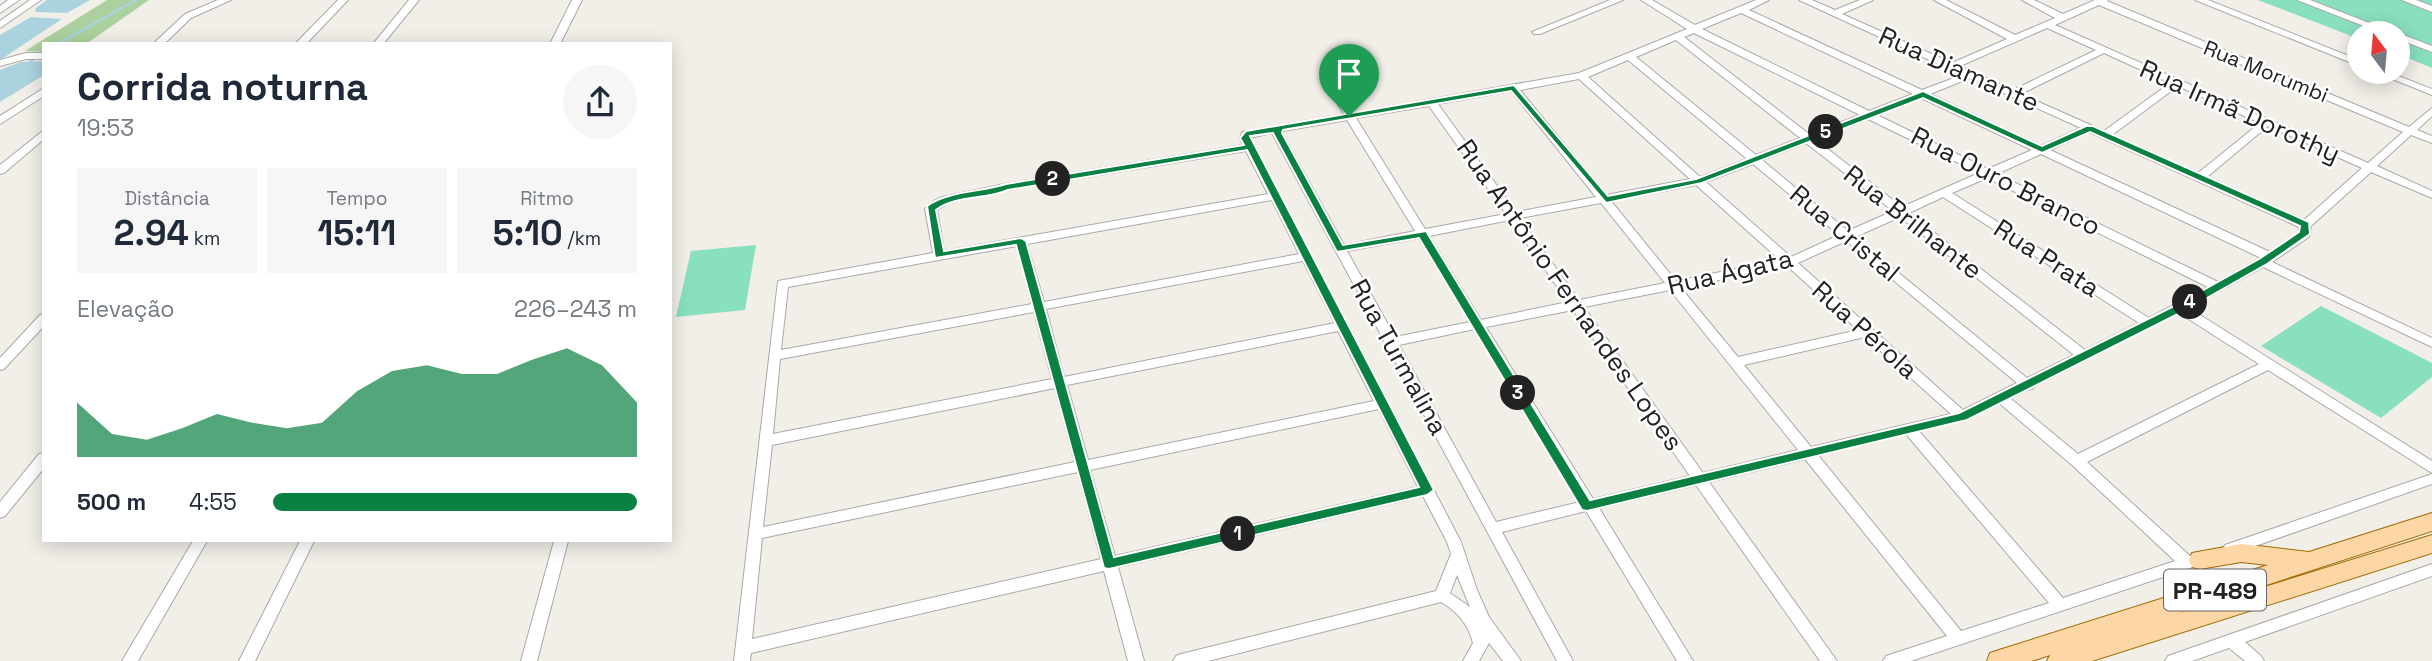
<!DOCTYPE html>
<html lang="pt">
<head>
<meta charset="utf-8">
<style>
  body { margin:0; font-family:"Space Grotesk",sans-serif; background:#f6f6f7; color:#1f2937; height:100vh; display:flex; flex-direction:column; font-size:26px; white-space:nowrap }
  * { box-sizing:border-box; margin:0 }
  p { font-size:23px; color:#747a83 }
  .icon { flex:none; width:38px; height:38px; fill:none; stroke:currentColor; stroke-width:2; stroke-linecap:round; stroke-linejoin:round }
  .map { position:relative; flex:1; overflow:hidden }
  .drawer { position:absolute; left:42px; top:42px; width:630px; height:500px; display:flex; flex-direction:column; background:#fff; border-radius:0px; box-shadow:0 4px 18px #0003 }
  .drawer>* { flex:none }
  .needle { width:46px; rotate:344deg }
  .controls { position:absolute; left:2347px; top:21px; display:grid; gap:14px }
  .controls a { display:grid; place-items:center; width:63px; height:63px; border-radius:50%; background:#fff; box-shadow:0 4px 18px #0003; font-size:35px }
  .pin { position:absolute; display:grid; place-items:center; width:60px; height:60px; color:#fff; margin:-72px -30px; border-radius:50% 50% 50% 0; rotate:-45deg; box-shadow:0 0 7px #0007 }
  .pin .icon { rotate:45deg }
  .km { position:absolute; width:35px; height:35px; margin:-18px; border-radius:50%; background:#222; color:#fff; font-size:19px; line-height:35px; text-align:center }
  .round { display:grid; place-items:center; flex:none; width:74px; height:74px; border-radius:37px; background:#f6f6f7 }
  .overview { display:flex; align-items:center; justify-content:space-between; height:119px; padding:0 35px }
  h1 { font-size:38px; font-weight:700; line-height:52px }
  .stats { display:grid; grid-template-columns:repeat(3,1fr); gap:10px; height:119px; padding:7px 35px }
  .stats div { display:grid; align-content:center; border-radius:0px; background:#f6f6f7; text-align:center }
  .stats b { font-size:35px; font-weight:700 }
  .stats small { font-size:19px; font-weight:400 }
  .stats p { font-size:19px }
  .chart { height:196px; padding:14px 35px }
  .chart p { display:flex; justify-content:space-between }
  .chart svg { width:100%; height:126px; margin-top:7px; fill:#0b8043; opacity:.7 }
  ul { padding:0 35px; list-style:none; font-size:23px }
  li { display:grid; grid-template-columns:112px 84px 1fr; align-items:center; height:52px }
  li i { height:18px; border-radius:9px; background:#0b8043 }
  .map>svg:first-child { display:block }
</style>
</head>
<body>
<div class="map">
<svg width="2432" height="661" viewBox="0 0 2432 661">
  <rect width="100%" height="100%" fill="#f2efe9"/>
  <path fill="#add19e" d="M107 0H149L86 44H44V52L25 51Z"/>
  <g fill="#88e0be">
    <path d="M2258 0H2432V68L2398 54V33H2359V39Z"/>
    <path d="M756 245 745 310 676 317 691 251Z"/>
    <path d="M2321 306 2432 363V377L2381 418 2261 346Z"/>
  </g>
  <g fill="#aad3df">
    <path d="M47 0H90L67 13 35 12 36 8Z"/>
    <path d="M31 17 62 19 0 60V35Z"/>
    <path d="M44 61V75L0 102V70L21 62Z"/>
  </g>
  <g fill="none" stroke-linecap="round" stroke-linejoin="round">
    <g stroke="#aad3df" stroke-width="2.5">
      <path d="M58 44 136 0"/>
      <path d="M26 64 44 53"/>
    </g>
    <defs>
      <g id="minor">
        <path d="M8 0H19L0 13V6Z"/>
        <path d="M30 0H41L0 28V21Z"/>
        <path d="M218 0H231L191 18 164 44H153L185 14Z"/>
        <path d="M338 0H348L306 44H295Z"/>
        <path d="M409 0H419L383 44H373Z"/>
        <path d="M572 0H582L560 44H550Z"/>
        <path d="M1610 0H1623L1540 34H1534L1532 32Z"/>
        <path d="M1641 0H1652L1695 25 1756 0H1769L1749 10 1922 90 1962 75 1799 0H1812L1835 10 1860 0H1873L1842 14 1952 63 2007 39 1934 0H1946L2015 35 2055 18 2022 0H2034L2063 14 2095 0H2108L2107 1 2409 127 2432 108V116L2417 130 2432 136V143L2411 135 2377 166 2432 191V198L2371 172 2311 226 2309 237 2272 262 2432 338V347L2263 267 2189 308 2432 461V473L2268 370 2087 462 2190 556 2206 551 2211 553 2213 557 2211 561 1911 661H1883L1886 656 1947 636 1805 459 1709 482 1837 661H1820L1696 485 1599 508 1693 661H1677L1586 511 1502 532 1573 661H1557L1272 133 1250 138 1461 542 1477 590 1489 617 1521 661H1503L1489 643 1479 661H1463L1473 643C1468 624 1458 612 1441 602L1208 661H1173L1176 656 1181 654 1436 591 1451 554 1447 542 1423 496 1118 567 1144 661H1128L1104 571 751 653 750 661H734L778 281 933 253 925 209 934 201 942 197 1005 184 1243 145 1240 138 1242 132 1344 114 1330 92 1335 89 1339 90 1353 113 1579 73 1687 29ZM2099 5 2403 132 2368 163 2055 25ZM1741 13 1913 94 1869 111 1702 29ZM2047 28 2096 50 2013 90 1960 66ZM1694 33 1860 115 1809 134 1684 37ZM1676 40 1800 138 1756 155 1636 57ZM2104 53 2170 83 2104 131 2021 94ZM1628 60 1747 159 1700 177 1588 77ZM1970 78 2081 128 2041 146 1930 94ZM1579 79 1690 179 1606 195 1520 90ZM2178 86 2260 123 2198 173 2112 135ZM1511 91 1596 197 1516 212 1438 104ZM1921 98 2032 150 1988 169 1877 115ZM1429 106 1506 214 1425 229 1356 118ZM1868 119 1979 173 1902 207 1815 139ZM1347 120 1415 231 1344 245 1282 133 1283 131ZM2268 126 2362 168 2304 220 2207 177ZM2089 132 2299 227V233L2270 252 2050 150ZM1806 143 1893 211 1848 231 1762 160ZM1246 151 1268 194 944 251 937 210 950 202 1007 190ZM2041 154 2261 258 2218 282 1997 174ZM1753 164 1839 235 1791 257 1706 182ZM1987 178 2208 287 2149 318 1952 193ZM1696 185 1780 260 1676 281 1611 201ZM1943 197 2139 323 2085 350 1909 213ZM1272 200 1299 254 1044 302 1027 244ZM1601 203 1665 283 1579 300 1520 218ZM1900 217 2074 355 2027 378 1855 237ZM1510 220 1568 302 1481 320 1429 236ZM1419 238 1470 322 1395 337 1347 251ZM1846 241 2017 383 1963 410 1798 263ZM1017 246 1032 304 781 350 788 287ZM1303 261 1335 323 1064 377 1046 309ZM1787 266 1858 330 1738 357 1681 288ZM1670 290 1798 450 1703 473 1584 307ZM1573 310 1690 476 1593 499 1486 327ZM1034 312 1052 379 773 434 780 359ZM2179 313 2259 364 2078 454 2010 398 2026 390 2033 389 2034 386ZM1475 329 1580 502 1496 522 1399 345ZM1338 331 1374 401 1088 460 1067 385ZM1865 337 1951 414 1811 447 1744 365ZM1055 388 1075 462 763 527 772 445ZM1999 403 2072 465 2175 561 2063 598 1919 431 1967 419ZM1379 409 1418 487 1115 556 1090 470ZM1906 434 2049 603 1961 631 1818 455ZM1078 472 1101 559 752 639 762 538ZM1457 575 1470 607 1450 593Z"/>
        <path d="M2195 0H2208L2359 60V66Z"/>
        <path d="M2297 0H2310L2395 33H2382Z"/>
        <path d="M2402 0H2416L2432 6V12Z"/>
        <path d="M2398 33 2432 46V52L2398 39Z"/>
        <path d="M26 53H44V59H26L0 66V60Z"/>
        <path d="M2375 72H2388L2432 89V95Z"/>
        <path d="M44 88V96L0 124V116Z"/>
        <path d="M44 130V139L4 173 0 174V165Z"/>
        <path d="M44 314V326L4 369 0 370V358L40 315Z"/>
        <path d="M44 453V468L5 516 0 518V502L39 454Z"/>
        <path d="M2432 474V484L2230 555 2225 553 2223 549 2225 545Z"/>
        <path d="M193 541H207L138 661H122Z"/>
        <path d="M300 541H314L255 661H239Z"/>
        <path d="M554 541H568L537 661H521Z"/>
        <path d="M2432 564V576L2245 642 2261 656 2264 661H2245L2229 648 2192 661H2165L2168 656Z"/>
      </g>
      <path id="primary" d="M2432 513V531L2171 616 2432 535V553L2092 661H2047L2050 655 2032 661H1987L1990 653 1999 650 2268 565 2241 562 2200 569 2192 567 2189 560 2192 553 2241 544 2309 552Z"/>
    </defs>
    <use href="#minor" stroke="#a9a9a9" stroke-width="2"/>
    <use href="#primary" stroke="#a06b00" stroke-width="2"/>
    <use href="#minor" fill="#fff" fill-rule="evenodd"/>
    <use href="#primary" fill="#fcd6a4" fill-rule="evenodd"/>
  </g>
  <path fill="#0b8043" stroke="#fff" stroke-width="2" fill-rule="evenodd" d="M1514 85 1608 196 1696 179 1923 91 2042 146 2086 126H2093L2309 222 2310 234 2267 264 2184 311 1967 420 1587 511 1582 510 1419 238 1337 252 1273 133 1250 136 1434 490 1427 495 1109 569 1104 568 1016 245 935 258 927 206C947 191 981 192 1006 184L1244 145 1240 138 1246 131ZM1511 91 1606 203 1702 183 1923 98 2042 153 2090 132 2300 226 2299 232 2259 259 2176 305 1959 413 1590 500 1426 231 1343 245 1282 133 1283 130ZM1247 150 1419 487 1114 557 1026 241 1021 238 944 251 936 210C955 195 986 200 1008 190Z"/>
  <g text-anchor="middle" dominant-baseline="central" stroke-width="5" stroke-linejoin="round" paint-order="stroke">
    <g font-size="21" fill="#222" stroke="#fff">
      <text transform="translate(2266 71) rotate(22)">Rua Morumbi</text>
    </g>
    <rect fill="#fff" stroke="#646464" stroke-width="2" x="2164" y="569.5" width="102" height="41" rx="5"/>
    <g font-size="24" font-weight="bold" fill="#222">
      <text x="2215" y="590">PR-489</text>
    </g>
    <g font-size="26" fill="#222" stroke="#fff">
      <text transform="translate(1959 69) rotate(24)">Rua Diamante</text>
      <text transform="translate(2240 111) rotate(24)">Rua Irmã Dorothy</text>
      <text transform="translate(2006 181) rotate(27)">Rua Ouro Branco</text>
      <text transform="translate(1913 222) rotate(38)">Rua Brilhante</text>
      <text transform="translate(1845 233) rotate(40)">Rua Cristal</text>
      <text transform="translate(2047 258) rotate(33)">Rua Prata</text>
      <text transform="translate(1730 272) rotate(-13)">Rua Ágata</text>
      <text transform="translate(1570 295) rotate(55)">Rua Antônio Fernandes Lopes</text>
      <text transform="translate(1865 330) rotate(42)">Rua Pérola</text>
      <text transform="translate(1399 357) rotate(61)">Rua Turmalina</text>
    </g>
  </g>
</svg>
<div class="controls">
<a><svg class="needle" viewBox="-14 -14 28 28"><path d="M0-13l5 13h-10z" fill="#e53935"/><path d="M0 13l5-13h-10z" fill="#747a83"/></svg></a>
</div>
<div class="pin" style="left:1349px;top:116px;background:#1e9e55"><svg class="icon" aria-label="arrive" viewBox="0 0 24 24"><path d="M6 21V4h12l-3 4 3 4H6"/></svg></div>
<b class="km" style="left:1238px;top:534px">1</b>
<b class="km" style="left:1053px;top:179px">2</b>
<b class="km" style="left:1518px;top:393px">3</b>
<b class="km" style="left:2190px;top:302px">4</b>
<b class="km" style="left:1826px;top:132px">5</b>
<section class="drawer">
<div class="overview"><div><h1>Corrida noturna</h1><p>19:53</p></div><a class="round"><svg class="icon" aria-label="share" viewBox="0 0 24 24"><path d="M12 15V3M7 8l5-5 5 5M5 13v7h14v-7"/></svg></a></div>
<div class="stats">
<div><p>Distância</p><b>2.94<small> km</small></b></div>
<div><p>Tempo</p><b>15:11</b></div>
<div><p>Ritmo</p><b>5:10<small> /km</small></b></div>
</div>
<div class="chart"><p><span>Elevação</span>226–243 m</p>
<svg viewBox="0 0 160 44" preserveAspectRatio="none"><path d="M0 44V25L10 36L20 38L30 34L40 29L50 32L60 34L70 32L80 21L90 14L100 12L110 15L120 15L130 10L140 6L150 12L160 25V44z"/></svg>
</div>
<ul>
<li><b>500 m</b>4:55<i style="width:100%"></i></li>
</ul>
</section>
</div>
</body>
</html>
